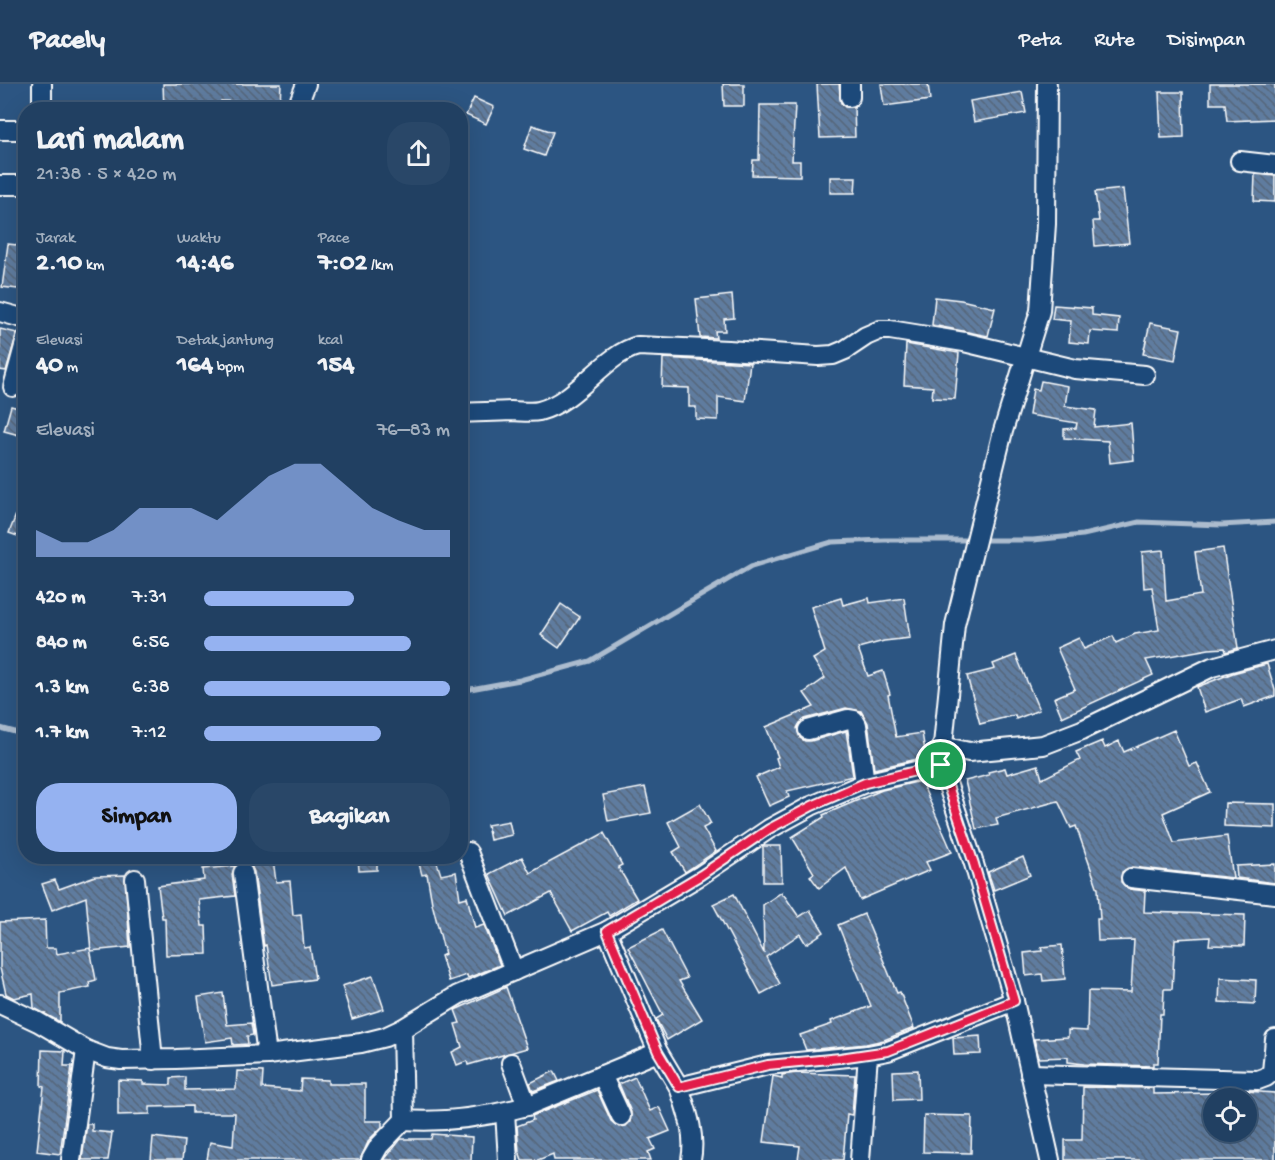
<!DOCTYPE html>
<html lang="id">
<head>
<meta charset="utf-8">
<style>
  body { margin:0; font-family:"Gochi Hand",sans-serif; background:#294768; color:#f1f3f6; height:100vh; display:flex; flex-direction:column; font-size:22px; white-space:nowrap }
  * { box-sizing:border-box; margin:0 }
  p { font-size:20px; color:#a2afbe }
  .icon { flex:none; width:33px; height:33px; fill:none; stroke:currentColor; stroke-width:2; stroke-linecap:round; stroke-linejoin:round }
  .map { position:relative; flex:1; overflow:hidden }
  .sheet { position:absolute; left:18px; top:18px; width:450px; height:762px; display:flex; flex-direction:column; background:#214062; border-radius:24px; box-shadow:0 6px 24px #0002,0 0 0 2px #3e5977 }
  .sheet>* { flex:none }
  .buttons { position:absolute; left:1203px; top:1004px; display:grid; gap:12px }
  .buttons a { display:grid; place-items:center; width:54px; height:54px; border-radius:50%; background:#214062; box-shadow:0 6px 24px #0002,0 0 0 2px #3e5977; font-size:30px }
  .pin { position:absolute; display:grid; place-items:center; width:51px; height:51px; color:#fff; margin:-26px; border:3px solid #fff; border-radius:50%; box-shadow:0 2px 6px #0007 }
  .round { display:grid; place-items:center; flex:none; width:63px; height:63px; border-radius:24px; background:#294768 }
  .overview { display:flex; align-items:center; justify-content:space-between; height:102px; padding:0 18px }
  h1 { font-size:33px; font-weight:700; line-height:45px }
  .figures { display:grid; grid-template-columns:repeat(3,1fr); gap:9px; height:102px; padding:6px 18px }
  .figures div { display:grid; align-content:center }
  .figures b { font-size:26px; font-weight:700 }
  .figures small { font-size:16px; font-weight:400 }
  .figures p { font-size:16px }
  .chart { height:168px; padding:12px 18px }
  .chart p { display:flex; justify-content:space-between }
  .chart svg { width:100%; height:108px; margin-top:6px; fill:#95b2f1; opacity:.7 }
  .action { display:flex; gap:12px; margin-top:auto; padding:12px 18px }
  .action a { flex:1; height:69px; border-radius:24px; background:#95b2f1; color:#111; font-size:24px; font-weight:700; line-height:69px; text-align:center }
  .action a+a { background:#294768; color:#f1f3f6 }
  ul { padding:0 18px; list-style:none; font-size:20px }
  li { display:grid; grid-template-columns:96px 72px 1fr; align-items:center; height:45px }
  li i { height:15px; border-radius:8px; background:#95b2f1 }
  header { display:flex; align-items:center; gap:36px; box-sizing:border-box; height:84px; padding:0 30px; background:#214062; border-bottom:2px solid #3e5977 }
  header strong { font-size:28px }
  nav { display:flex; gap:33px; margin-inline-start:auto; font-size:21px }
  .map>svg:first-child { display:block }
</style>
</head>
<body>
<header>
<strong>Pacely</strong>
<nav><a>Peta</a><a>Rute</a><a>Disimpan</a></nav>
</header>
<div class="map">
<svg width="1275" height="1076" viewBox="0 0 1275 1076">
  <defs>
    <pattern id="building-back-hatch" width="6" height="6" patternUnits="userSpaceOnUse" patternTransform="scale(1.5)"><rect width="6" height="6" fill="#5e7c9f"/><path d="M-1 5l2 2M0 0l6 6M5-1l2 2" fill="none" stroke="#56667a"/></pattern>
  </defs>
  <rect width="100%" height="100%" fill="#2c5582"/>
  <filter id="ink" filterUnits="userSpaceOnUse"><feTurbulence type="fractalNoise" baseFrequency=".0167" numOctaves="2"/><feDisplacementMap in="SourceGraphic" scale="12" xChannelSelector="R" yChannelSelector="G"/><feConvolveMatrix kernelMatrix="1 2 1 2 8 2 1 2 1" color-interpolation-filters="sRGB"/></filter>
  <g filter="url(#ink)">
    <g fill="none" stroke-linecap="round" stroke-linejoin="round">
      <g stroke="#acbcce" stroke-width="5">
        <path d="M460 607 520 596 590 577 751 482 832 458 884 456H1033L1083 451 1139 438 1221 441 1275 438"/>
        <path d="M0 644 26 651"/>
      </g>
    </g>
    <g fill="url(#building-back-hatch)" stroke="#fff" stroke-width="1.5">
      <path d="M163 0H281L280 19 221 17 222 26H164Z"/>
      <path d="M723 0H744V22H724Z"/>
      <path d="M817 0H839L841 19 845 23H854L855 53 820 54Z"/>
      <path d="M881 0H928L930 16 884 22Z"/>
      <path d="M1210 0H1275V35L1227 37 1225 20H1210Z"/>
      <path d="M1022 8 1026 29 974 38 970 17Z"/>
      <path d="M1159 8H1183L1184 53 1161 54Z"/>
      <path d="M474 14 494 23 486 40 466 31Z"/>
      <path d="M760 21H795L792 77H800V92L752 91 753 76H759Z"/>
      <path d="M532 41 553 48 544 72 524 65Z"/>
      <path d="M1255 90 1275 92V118L1254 117Z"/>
      <path d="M830 93H856L855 109H830Z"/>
      <path d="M1123 105 1129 159 1095 162 1093 137H1099L1095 108Z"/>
      <path d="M8 160 26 162V206L2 203Z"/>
      <path d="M732 211 734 234 724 235 725 247H715L716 254 700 253 696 215Z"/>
      <path d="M935 213 961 216 995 224 988 252 932 241Z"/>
      <path d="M1054 221 1092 224V231L1119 234 1118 249 1090 247 1089 260 1069 258 1071 237 1052 235Z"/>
      <path d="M1150 239 1181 245 1175 276 1143 270Z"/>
      <path d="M0 245 17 249 6 287 0 286Z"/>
      <path d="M906 260 959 269 955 315 932 314 933 303 904 301Z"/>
      <path d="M663 274 750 279 745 317 718 313V336L696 335V323H689V304L662 303Z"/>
      <path d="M1041 297 1068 302 1065 322 1096 326 1094 343 1131 339 1134 376 1110 379 1108 357 1064 354V345L1076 344 1077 339 1029 331 1033 305 1039 306Z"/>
      <path d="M11 322 26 326 19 351 4 347Z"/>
      <path d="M24 410H26V455L9 449Z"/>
      <path d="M1223 464 1238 564 1226 568 1225 564 1209 565 1146 576 1153 591 1062 633 1054 614 1075 605 1057 564 1079 554 1084 565 1113 552 1116 559 1135 550 1159 546 1152 503 1144 504 1142 468 1163 466 1166 517 1201 511 1195 468Z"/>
      <path d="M841 514 843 521 869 514 870 519 904 514 910 554 884 557 858 564 868 592 883 587 890 610 888 611 896 653 922 649 926 673 874 685 868 639 861 627 846 624 805 635 800 639 797 644 800 654 805 657H811L846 647 853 692 787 707 789 713 769 722 756 693 779 683 776 674 778 673 766 643 814 623 804 609 825 594 813 575 825 568 811 523Z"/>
      <path d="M561 520 580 533 559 564 541 551Z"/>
      <path d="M1016 571 1039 626 1016 635 1015 631 980 640 967 592 995 585 993 580Z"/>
      <path d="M1267 580 1275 606V612L1244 623 1241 615 1205 628 1197 603 1233 589Z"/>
      <path d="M1174 646 1189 682 1197 679 1210 708 1163 729 1174 759 1227 752 1233 794 1132 783 1122 788 1121 798 1129 805 1145 807 1144 828 1245 831 1244 862 1209 861 1210 853 1175 855 1172 905H1164L1163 930H1160L1158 979H1153V982L1084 980 1068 978V973L1039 974 1034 955 1068 953V946L1087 947 1088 907 1131 908 1134 856 1098 857 1097 835H1100L1098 805 1076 742 1071 744 1058 717 996 734 998 741 976 745 965 697 989 691 988 688 1005 684 1007 690 1038 681 1042 695 1080 676 1076 668 1102 657 1105 664 1119 657 1124 668Z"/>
      <path d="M921 697 952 768 926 778 930 786 860 816 846 784 819 804 810 792 814 789 792 753 824 733 823 731 882 706Z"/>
      <path d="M645 703 651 729 608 737 603 711Z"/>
      <path d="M1225 719 1275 720V744L1224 742Z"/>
      <path d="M700 720 711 740 703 744 716 767 685 788 673 768 681 763 668 738Z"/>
      <path d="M509 737 512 751 490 756 487 741Z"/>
      <path d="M604 749 622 781 618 783 637 815 609 832 607 828 572 847 551 809 508 832 489 790 522 773 530 789Z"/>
      <path d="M763 762H781L782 798H763Z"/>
      <path d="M358 772H377V786L359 787Z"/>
      <path d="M417 772H435L441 791 456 788 460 815 467 813 475 844 484 841 500 881 468 894 467 891 449 897 441 872 445 870 432 819 427 790 422 791Z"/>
      <path d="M1023 773 1030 791 994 806 988 788Z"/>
      <path d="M273 775 276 798 290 797 293 831 301 830 304 864 310 863 315 895 272 901 266 861 264 862 254 788 249 777Z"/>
      <path d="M1275 780V799L1237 794 1236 782Z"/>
      <path d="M235 782 232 790 235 812 199 816 202 842H206L207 870 166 871 165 834H162L158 802 204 796 203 785Z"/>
      <path d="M125 791 130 863 91 867 86 813 52 826 42 800 55 796 59 805 95 792Z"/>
      <path d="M782 808V811H784L799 833 810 826 824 848 806 860 800 850 766 873 780 900 761 910 713 820 734 810 764 869 763 821Z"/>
      <path d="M864 830 897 909 900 908 914 944 884 956 866 960 806 966 800 951 832 940 831 937 871 922 838 841Z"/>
      <path d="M45 836 46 864H56L57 870 90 864 96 896 89 898 90 903 60 909V938L34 924 33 910 14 914 6 910 0 884V838Z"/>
      <path d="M662 846 687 894 679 897 702 935 667 956 656 935 663 931 628 863Z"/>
      <path d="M1062 861 1065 895 1043 897 1042 890 1026 892 1024 869 1042 867 1041 863Z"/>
      <path d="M373 892 384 925 352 935 342 902Z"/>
      <path d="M1220 894 1256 896 1255 920 1219 918Z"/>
      <path d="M506 903 527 964 468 981 467 977 457 981 452 968 462 963 455 940 460 939 455 926Z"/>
      <path d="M223 909 227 941 251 939 253 951 247 952 248 960 233 961 232 954 205 958 198 913Z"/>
      <path d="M980 952 981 970 954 971 953 954Z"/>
      <path d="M42 966 65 967 64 982H72L60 1070 37 1067 44 1003 41 1002Z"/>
      <path d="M918 986 919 1015 894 1016 893 987Z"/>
      <path d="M237 987 263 988 262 1004 300 1007 301 995 328 996V1000H365V1037H382V1043L369 1056 360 1076H207L210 1058 233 1062 235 1029H192V1022L150 1023V1030L118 1031V996L143 997V1000L171 1001V994L185 993V1006L236 1005Z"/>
      <path d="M554 987 559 997 533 1007 530 999Z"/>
      <path d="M797 989 855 991 852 1031 847 1030 843 1076H798L800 1062 764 1058 773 992 782 994V991Z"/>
      <path d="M635 993 650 1027 659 1023 670 1047 650 1055 655 1065 648 1068 651 1076H554L553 1070 538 1076H522L519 1067 517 1042 533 1036 532 1032 597 1006 611 1037 619 1043 626 1042 630 1038 631 1028 619 1000Z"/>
      <path d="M1083 1003 1153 1004V1010L1214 1009V1047H1246V1007L1275 1009V1076H1065V1056H1082Z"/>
      <path d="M924 1031 972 1032 971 1069 923 1068Z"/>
      <path d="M87 1040H92V1047L112 1049 108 1076H82Z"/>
      <path d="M432 1050 472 1053 471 1076H384L401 1055H431Z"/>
      <path d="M153 1053 184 1057 182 1076H151Z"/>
    </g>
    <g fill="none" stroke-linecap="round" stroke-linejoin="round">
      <defs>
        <g id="minor">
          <path d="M42 0V26"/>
          <path d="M850 0V13"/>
          <path d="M1047 0 1046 140 1040 227 1003 347 955 541 941 681 974 780 1014 917 1050 1076"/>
          <path d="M296 26 306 0"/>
          <path d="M0 46H26"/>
          <path d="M1240 77 1275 81"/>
          <path d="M0 101H26"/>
          <path d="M0 228 26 235"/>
          <path d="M13 303 26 255"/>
          <path d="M460 329C477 328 494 328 511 327 520 327 531 329 539 327 578 317 603 271 638 262L728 266 818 272 833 271 845 266 866 252 880 246H890L964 258 1075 285 1145 291"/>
          <path d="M808 646 848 635 854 636 857 641 865 699"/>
          <path d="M942 662 969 668 1043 661 1082 646 1212 583 1275 566"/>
          <path d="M941 681 865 699 811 722 769 745 701 791 607 847 658 968 679 1003 768 981 868 971 888 967 1014 917"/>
          <path d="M468 768 514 887"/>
          <path d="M243 789 267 971"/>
          <path d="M1131 794 1275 810"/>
          <path d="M135 795 153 976"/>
          <path d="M0 920 38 938 86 966 107 974 121 976 176 975 267 971 361 959 385 953 402 945 458 911 607 847"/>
          <path d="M402 945 404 1036"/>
          <path d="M511 979 527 1022"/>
          <path d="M1030 990 1258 996 1266 993 1272 988 1275 955"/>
          <path d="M602 991 621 1032"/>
          <path d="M679 1003C687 1027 696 1050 691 1076"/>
          <path d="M505 1028 508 1076"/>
          <path d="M71 1076 86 966"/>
          <path d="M371 1076 379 1062 404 1036C446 1039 486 1033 527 1022L658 968"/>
          <path d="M860 1076 868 971"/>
        </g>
      </defs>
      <use href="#minor" stroke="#fff" stroke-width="22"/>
      <use href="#minor" stroke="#1f4a7a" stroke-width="18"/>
    </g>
  </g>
  <g fill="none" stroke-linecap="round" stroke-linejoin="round" filter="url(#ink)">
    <defs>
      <path id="route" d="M941 681 974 780 1014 917 888 967 840 974 768 981 679 1003 658 968 607 847 701 791 769 745 812 722 865 699Z"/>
    </defs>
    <use href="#route" stroke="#fff" stroke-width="12"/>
    <use href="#route" stroke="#e11d48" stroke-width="8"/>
  </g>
</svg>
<div class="buttons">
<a><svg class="icon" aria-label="locate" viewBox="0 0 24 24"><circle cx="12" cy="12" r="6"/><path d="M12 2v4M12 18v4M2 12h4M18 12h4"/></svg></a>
</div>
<div class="pin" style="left:941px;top:681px;background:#1e9e55"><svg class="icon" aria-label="arrive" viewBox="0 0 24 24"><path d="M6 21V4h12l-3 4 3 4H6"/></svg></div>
<section class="sheet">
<div class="overview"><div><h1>Lari malam</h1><p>21:38 · 5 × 420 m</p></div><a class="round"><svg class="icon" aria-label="share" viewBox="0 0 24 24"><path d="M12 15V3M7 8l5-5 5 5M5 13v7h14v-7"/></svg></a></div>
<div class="figures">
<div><p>Jarak</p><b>2.10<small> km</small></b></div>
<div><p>Waktu</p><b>14:46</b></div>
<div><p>Pace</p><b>7:02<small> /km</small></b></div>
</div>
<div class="figures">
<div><p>Elevasi</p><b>40<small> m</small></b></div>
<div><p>Detak jantung</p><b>164<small> bpm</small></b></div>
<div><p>kcal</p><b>154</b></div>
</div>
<div class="chart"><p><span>Elevasi</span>76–83 m</p>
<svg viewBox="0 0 160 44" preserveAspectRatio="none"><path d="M0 44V33L10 38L20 38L30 33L40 24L50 24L60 24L70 29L80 20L90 11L100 6L110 6L120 15L130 24L140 29L150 33L160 33V44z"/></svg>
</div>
<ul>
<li><b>420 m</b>7:31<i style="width:61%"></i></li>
<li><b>840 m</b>6:56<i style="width:84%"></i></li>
<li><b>1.3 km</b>6:38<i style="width:100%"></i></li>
<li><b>1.7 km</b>7:12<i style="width:72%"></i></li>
</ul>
<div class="action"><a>Simpan</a><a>Bagikan</a></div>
</section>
</div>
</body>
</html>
